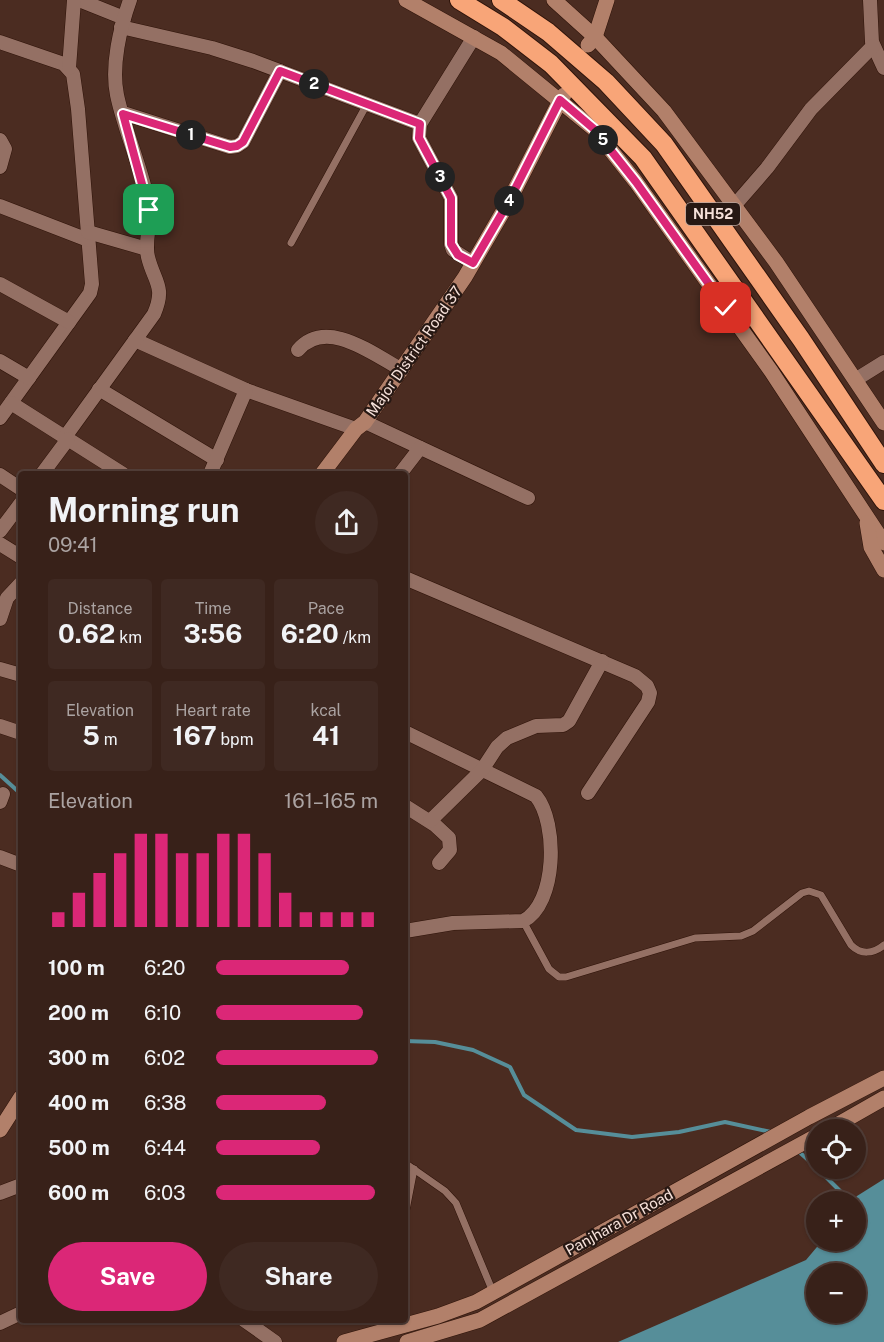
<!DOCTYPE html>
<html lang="en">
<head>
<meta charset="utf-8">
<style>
  body { margin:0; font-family:"Public Sans",sans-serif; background:#3f2922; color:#f1f3f6; height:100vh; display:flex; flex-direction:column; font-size:22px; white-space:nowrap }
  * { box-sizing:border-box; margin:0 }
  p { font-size:20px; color:#aba3a2 }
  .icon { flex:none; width:33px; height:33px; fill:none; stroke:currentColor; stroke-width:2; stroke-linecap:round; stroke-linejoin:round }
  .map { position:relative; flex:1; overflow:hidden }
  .panel { position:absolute; left:18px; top:471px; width:390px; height:852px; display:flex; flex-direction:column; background:#382119; border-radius:6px; box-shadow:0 2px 4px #0004,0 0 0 2px #523e38 }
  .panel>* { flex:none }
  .controls { position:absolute; left:806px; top:1119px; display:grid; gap:12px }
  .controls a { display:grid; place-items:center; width:60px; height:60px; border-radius:50%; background:#382119; box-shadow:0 2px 4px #0004,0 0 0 2px #523e38; font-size:30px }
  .pin { position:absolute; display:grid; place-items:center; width:51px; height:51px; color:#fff; margin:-26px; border-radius:12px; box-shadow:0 3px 9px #0006 }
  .km { position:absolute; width:30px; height:30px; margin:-15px; border-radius:50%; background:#222; color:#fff; font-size:16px; line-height:30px; text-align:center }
  .round { display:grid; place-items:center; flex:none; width:63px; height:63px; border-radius:32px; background:#3f2922 }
  .overview { display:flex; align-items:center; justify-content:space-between; height:102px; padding:0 30px }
  h1 { font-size:33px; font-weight:700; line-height:45px }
  .stats { display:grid; grid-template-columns:repeat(3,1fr); gap:9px; height:102px; padding:6px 30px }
  .stats div { display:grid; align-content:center; border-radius:6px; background:#3f2922; text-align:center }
  .stats b { font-size:26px; font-weight:700 }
  .stats small { font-size:16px; font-weight:400 }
  .stats p { font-size:16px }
  .chart { height:168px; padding:12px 30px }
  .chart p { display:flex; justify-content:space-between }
  .chart svg { width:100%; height:108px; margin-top:6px; stroke:#db2777; stroke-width:6 }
  .primary-button { display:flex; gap:12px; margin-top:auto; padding:12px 30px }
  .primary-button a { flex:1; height:69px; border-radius:36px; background:#db2777; color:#fff; font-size:24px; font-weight:700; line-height:69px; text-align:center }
  .primary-button a+a { background:#3f2922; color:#f1f3f6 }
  ul { padding:0 30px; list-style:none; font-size:20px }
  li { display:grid; grid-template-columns:96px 72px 1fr; align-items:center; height:45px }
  li i { height:15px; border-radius:8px; background:#db2777 }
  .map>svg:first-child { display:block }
</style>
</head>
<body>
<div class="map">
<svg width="884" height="1342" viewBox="0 0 884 1342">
  <rect width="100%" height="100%" fill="#4b2c21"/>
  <path fill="#568e99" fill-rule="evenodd" d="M884 1179V1342H618L806 1260 822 1241 855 1240V1202L853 1201 857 1196ZM816 1274H855V1312H816Z"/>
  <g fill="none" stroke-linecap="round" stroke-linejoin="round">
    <g stroke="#568e99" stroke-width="4">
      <path d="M0 775 21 794"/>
      <path d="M405 1041 435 1042 473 1050 510 1067 524 1095 576 1130 632 1137 679 1132 725 1122 771 1132"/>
      <path d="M797 1150 816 1167"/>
      <path d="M817 1168 851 1202"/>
    </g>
    <defs>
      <g id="lane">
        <path d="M291 243 367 104"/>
        <path d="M523 921 549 969 559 977H566L695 938 741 936 753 931 802 893 809 891 821 895 851 945C861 955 873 954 884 945"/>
        <path d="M405 1163 445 1191 456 1203 493 1292"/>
        <path d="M405 1215 414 1169"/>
      </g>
      <g id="street">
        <path d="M79 0 124 18"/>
        <path d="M870 0 872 42 884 68"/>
        <path d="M121 27 212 48 253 61 420 124"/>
        <path d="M0 42 64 64 73 74 78 109 92 284 90 293 0 418"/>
        <path d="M69 68 74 0"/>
        <path d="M123 113 230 147 237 146 243 142 280 71"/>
        <path d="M0 140 5 149 0 167"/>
        <path d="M0 206 88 240"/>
        <path d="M734 206 767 168 811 109 873 46"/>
        <path d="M88 232 147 249"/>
        <path d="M473 263 453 250 451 244V198L419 138 420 124 474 37"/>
        <path d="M0 284 69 322"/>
        <path d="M135 340 246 390 356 429"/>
        <path d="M298 350C326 317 373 354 402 370"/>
        <path d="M0 361 29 378"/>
        <path d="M855 380 884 362"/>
        <path d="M99 389 217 460"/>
        <path d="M11 403 123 474"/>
        <path d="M365 422 528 498"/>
        <path d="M65 437 154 314C166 286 154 282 148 257 144 240 152 223 149 206 142 168 125 133 117 95 111 66 120 28 130 0"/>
        <path d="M42 474 68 439"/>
        <path d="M210 474 246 390"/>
        <path d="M400 474 420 448"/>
        <path d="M0 475 21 489"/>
        <path d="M0 531 21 503"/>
        <path d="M0 544 21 557"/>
        <path d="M405 578 635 676 647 686 650 693 648 702 588 793"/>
        <path d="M0 619 7 598 21 583"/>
        <path d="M0 669 21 675"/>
        <path d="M0 726 21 733"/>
        <path d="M405 732 536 796C558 823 557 904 523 921L453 923 405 931"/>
        <path d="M0 802 3 794"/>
        <path d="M405 806 435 825 449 838 450 850 439 863"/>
        <path d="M430 821 482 770 497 747 507 738 536 726 563 725 569 721 602 661"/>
        <path d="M0 857 21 865"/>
        <path d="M0 1193 21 1185"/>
        <path d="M244 1320 275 1342"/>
        <path d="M0 1323 21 1313"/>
      </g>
      <g id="secondary">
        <path d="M406 0 501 53 594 129 636 182 771 371 884 543"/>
        <path d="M554 0 595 37 664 111 776 262 884 423"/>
        <path d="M588 45 595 37 607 0"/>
        <path d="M322 474 356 429 365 422 465 277 508 203 560 101 564 95"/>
        <path d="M867 523 871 547 884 570"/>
        <path d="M0 1130 21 1097"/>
        <path d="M828 1130 884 1098"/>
        <path d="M344 1342 438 1316 476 1302 809 1117 884 1078"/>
        <path d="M407 1342 480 1320 816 1136"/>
      </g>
      <g id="highway">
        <path d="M459 0 503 27 551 64 643 158 884 501"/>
        <path d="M501 0 548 32 606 82 664 144 801 339 884 464"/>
      </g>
    </defs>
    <use href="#lane" stroke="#2f1309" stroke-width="8"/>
    <use href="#street" stroke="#2f1309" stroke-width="15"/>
    <use href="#secondary" stroke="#2f1309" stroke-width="16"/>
    <use href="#highway" stroke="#2f1309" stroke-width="20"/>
    <use href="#lane" stroke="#947064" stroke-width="7"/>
    <use href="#street" stroke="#947064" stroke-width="14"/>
    <use href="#secondary" stroke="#b2806a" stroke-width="15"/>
    <use href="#highway" stroke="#f8a578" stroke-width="18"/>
  </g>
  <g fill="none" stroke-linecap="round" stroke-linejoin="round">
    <defs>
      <path id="route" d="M149 210 123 114 230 147 237 146 243 142 280 71 420 124 419 138 451 198V244L458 255 473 263 508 203 560 100 594 129 636 182 726 308"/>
    </defs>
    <use href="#route" stroke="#fff" stroke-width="12"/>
    <use href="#route" stroke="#db2777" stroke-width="8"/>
  </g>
  <g text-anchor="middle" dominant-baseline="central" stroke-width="4.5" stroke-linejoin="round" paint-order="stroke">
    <rect fill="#271813" stroke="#b8a59e" stroke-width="1.5" x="686" y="203" width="54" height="22" rx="4.5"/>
    <g font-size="14" font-weight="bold" fill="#f6e1da">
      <text x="713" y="214">NH52</text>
    </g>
    <g font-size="15" fill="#f6e1da" stroke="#271813">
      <text transform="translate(414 351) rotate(-55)">Major District Road 37</text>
      <text transform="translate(619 1222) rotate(-29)">Panjhara Dr Road</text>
    </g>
  </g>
</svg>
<div class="controls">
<a><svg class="icon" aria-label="locate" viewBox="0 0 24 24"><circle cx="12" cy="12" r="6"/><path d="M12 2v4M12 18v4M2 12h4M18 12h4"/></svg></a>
<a>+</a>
<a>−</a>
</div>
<div class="pin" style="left:149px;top:210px;background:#1e9e55"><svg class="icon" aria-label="arrive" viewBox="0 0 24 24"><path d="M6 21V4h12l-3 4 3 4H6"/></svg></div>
<div class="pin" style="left:726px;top:308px;background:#d93025"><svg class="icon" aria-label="check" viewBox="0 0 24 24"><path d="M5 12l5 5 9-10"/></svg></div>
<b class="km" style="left:191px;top:135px">1</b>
<b class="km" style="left:314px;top:84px">2</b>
<b class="km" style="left:440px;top:177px">3</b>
<b class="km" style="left:509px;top:201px">4</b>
<b class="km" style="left:603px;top:140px">5</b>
<section class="panel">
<div class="overview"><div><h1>Morning run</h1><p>09:41</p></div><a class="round"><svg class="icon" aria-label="share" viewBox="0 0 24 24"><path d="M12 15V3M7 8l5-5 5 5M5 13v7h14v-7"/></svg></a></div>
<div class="stats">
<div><p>Distance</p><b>0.62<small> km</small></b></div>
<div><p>Time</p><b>3:56</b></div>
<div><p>Pace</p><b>6:20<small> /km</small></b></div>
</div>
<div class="stats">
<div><p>Elevation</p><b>5<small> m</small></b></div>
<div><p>Heart rate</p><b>167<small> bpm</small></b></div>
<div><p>kcal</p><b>41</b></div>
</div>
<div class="chart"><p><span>Elevation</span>161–165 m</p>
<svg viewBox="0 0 160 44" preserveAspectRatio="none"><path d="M5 44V38M15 44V30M25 44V22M35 44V14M45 44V6M55 44V6M65 44V14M75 44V14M85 44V6M95 44V6M105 44V14M115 44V30M125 44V38M135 44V38M145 44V38M155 44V38"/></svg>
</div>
<ul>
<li><b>100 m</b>6:20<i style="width:82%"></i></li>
<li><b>200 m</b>6:10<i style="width:91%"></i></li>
<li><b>300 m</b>6:02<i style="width:100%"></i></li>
<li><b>400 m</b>6:38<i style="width:68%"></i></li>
<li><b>500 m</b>6:44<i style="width:64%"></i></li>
<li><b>600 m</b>6:03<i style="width:98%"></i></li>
</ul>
<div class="primary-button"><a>Save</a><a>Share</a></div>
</section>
</div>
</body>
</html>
